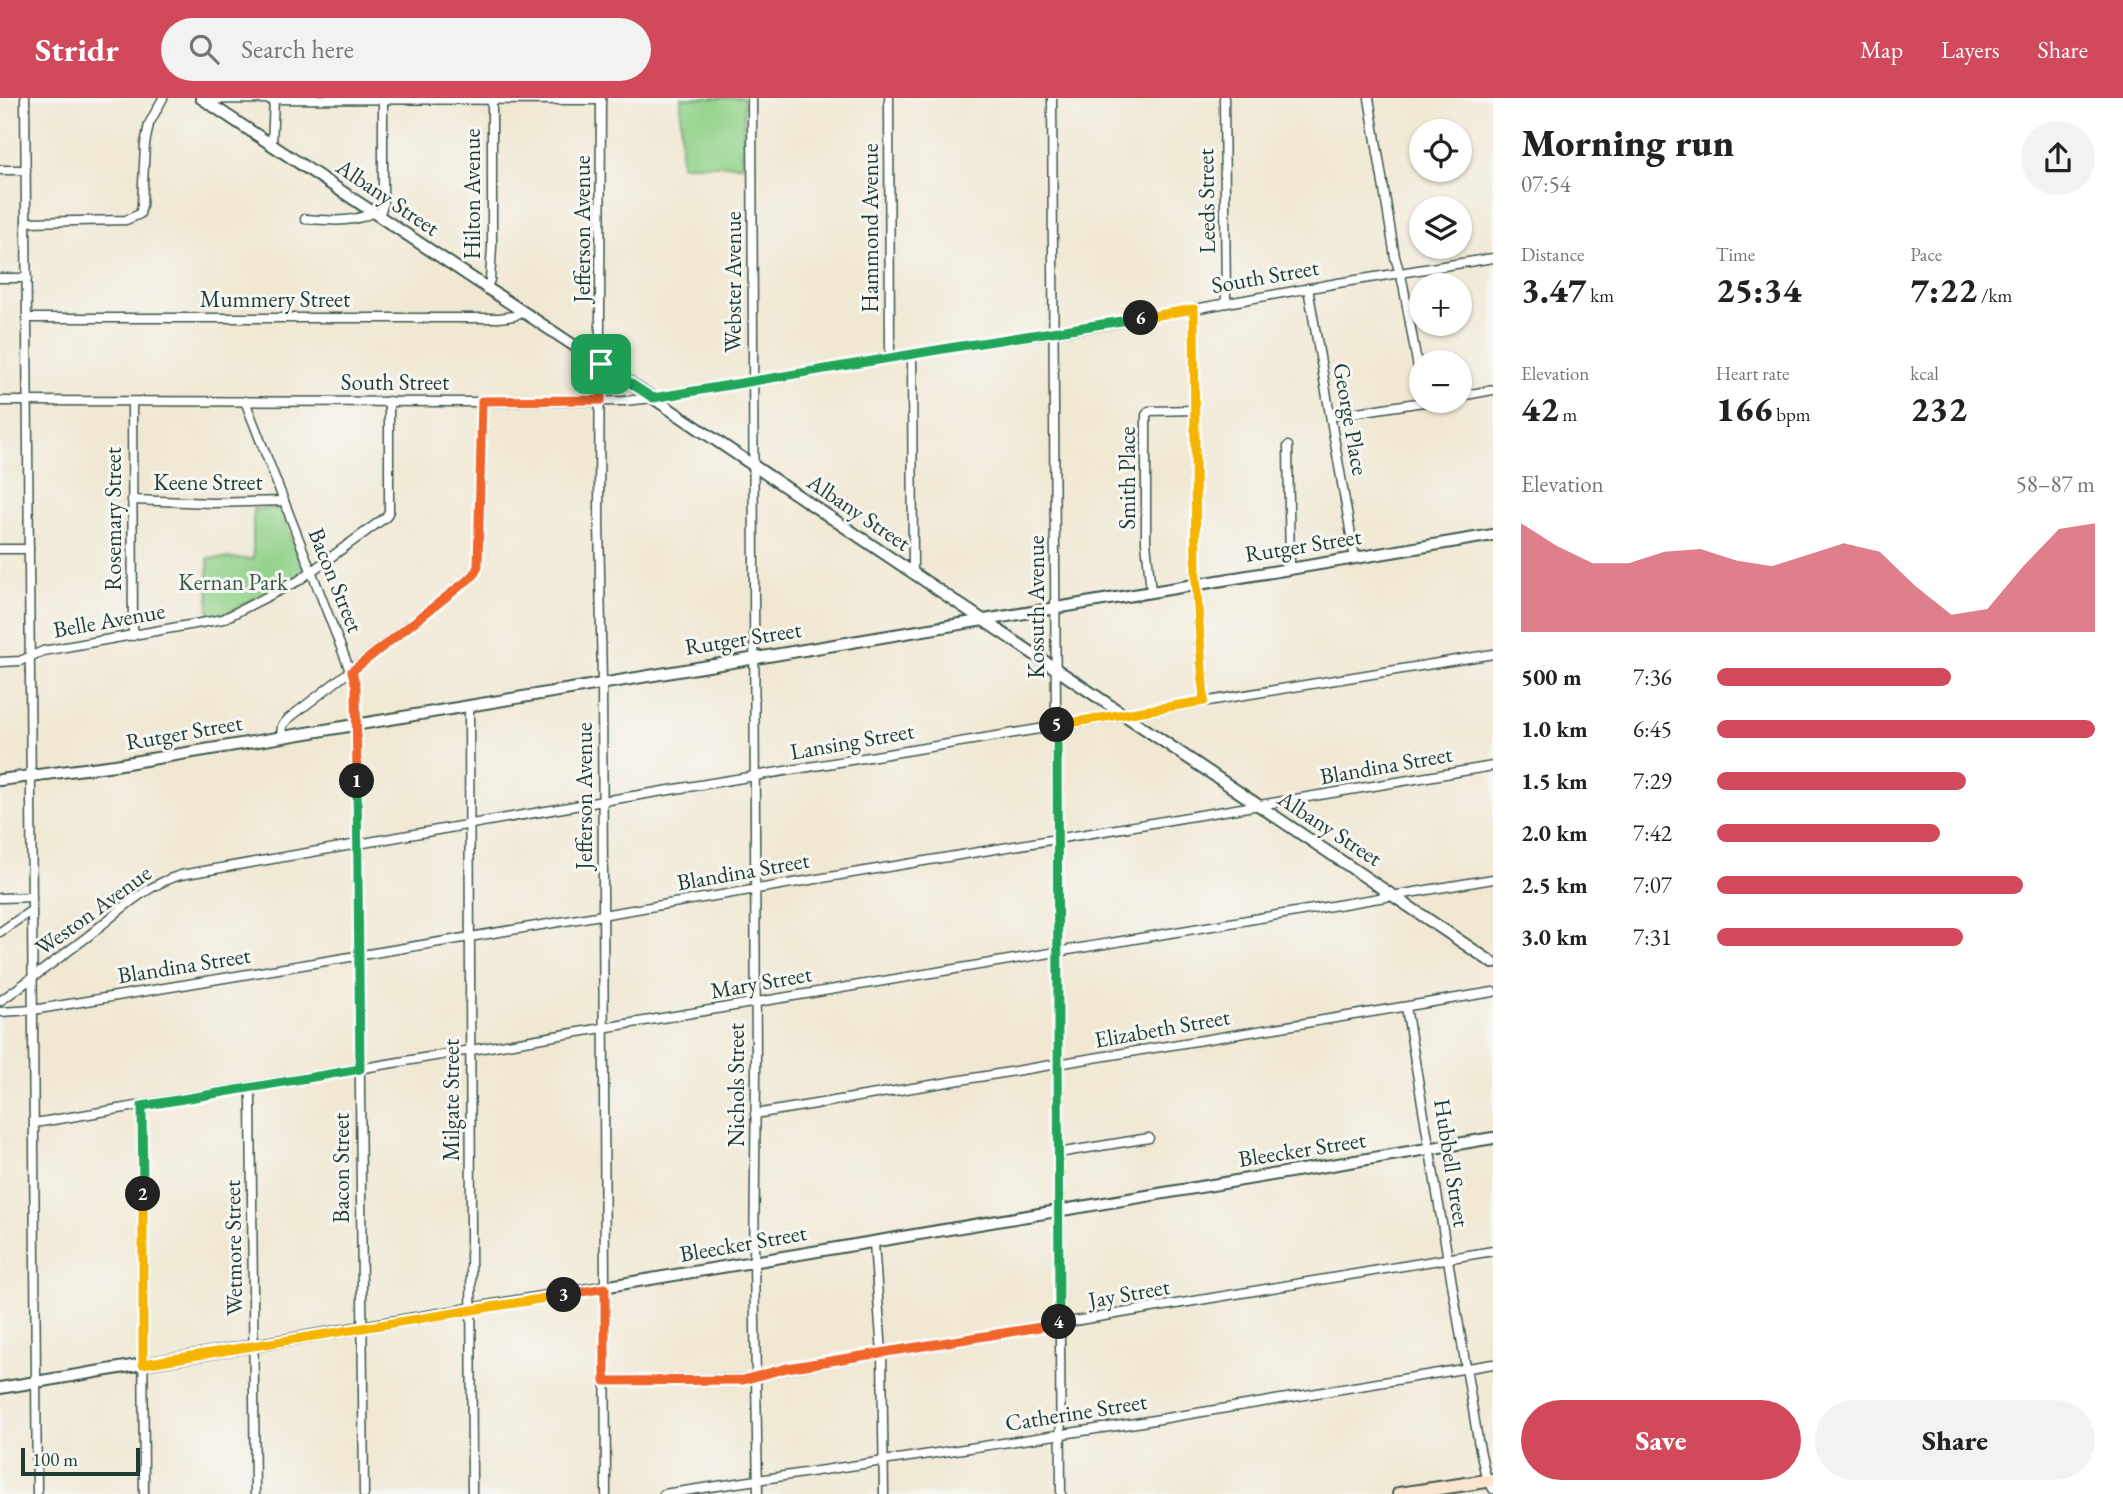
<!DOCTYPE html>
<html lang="en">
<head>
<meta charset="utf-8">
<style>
  body { margin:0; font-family:"EB Garamond",serif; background:#f2f2f2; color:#222; height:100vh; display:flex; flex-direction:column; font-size:26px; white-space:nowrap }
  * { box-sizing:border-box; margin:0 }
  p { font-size:23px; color:#767676 }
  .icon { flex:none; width:38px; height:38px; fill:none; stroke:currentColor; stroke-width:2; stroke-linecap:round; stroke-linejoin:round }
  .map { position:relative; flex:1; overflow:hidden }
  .panel { display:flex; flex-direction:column; background:#fff; width:630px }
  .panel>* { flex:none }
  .controls { position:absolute; left:1409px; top:21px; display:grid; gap:14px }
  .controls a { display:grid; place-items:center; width:63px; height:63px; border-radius:50%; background:#fff; box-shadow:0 2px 5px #0004; font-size:35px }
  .scale { position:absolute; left:21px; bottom:18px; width:119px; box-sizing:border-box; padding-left:7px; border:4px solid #1f3d34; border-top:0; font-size:19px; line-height:24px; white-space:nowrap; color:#1f3d34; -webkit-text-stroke:5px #f6f6f2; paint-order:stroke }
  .pin { position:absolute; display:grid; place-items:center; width:60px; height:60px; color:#fff; margin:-30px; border-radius:14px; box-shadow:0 4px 10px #0006 }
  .km { position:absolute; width:35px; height:35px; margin:-18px; border-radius:50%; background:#222; color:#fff; font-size:19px; line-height:35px; text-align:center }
  .round { display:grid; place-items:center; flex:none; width:74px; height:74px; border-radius:37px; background:#f2f2f2 }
  .overview { display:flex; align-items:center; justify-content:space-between; height:119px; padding:0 28px }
  h1 { font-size:38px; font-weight:800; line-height:52px }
  .metrics { display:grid; grid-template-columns:repeat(3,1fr); gap:10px; height:119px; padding:7px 28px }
  .metrics div { display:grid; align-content:center }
  .metrics b { font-size:35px; font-weight:800 }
  .metrics small { font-size:19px; font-weight:400 }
  .metrics p { font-size:19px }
  .chart { height:196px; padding:14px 28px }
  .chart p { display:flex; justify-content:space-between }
  .chart svg { width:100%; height:126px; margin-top:7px; fill:#d1495b; opacity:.7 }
  .action { display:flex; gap:14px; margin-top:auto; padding:14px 28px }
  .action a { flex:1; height:80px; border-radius:42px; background:#d1495b; color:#fff; font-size:28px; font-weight:800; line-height:80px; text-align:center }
  .action a+a { background:#f2f2f2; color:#222 }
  ul { padding:0 28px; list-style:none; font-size:23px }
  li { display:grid; grid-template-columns:112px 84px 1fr; align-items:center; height:52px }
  li i { height:18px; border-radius:9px; background:#d1495b }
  header { display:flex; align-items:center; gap:42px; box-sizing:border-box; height:98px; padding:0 35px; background:#d1495b; color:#fff }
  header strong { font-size:33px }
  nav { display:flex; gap:38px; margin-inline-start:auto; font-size:24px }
  .search { width:490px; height:63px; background:#f2f2f2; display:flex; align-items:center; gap:18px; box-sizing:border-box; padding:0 24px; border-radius:38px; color:#767676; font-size:26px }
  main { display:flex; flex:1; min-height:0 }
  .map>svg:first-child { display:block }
</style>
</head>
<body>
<header>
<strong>Stridr</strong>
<div class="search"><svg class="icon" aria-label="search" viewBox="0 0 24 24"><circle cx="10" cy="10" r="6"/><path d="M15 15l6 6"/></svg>Search here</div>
<nav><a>Map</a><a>Layers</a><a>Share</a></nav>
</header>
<main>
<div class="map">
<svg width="1493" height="1396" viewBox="0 0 1493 1396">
  <rect width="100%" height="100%" fill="#f6f6f2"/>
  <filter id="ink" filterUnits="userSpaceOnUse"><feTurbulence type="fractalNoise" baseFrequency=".0143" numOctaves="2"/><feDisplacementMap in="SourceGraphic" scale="14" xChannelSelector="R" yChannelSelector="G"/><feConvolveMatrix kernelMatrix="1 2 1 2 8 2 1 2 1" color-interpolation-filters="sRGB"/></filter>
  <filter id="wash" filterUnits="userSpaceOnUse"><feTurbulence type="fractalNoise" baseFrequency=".00686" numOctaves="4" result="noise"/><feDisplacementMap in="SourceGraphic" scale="28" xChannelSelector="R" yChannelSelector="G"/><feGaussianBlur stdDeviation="1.57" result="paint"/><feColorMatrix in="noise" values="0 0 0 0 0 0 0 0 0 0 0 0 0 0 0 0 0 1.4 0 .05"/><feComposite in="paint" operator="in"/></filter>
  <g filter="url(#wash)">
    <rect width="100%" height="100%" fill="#f1e8d3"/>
    <g fill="#92d289" stroke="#58885e" stroke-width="2">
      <path d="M681 0H744L743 67H681Z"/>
      <path d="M280 410 305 476 226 515 209 519 208 460 253 461V411Z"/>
    </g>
  </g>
  <g filter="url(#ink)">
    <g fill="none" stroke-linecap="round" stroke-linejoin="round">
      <defs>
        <g id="minor">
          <path d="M25 0 37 1396"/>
          <path d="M601 0 599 423 602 585 606 1396"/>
          <path d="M752 0 756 977 754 1165 758 1396"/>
          <path d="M889 0 890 260"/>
          <path d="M1052 0 1061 1396"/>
          <path d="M1224 0 1226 205"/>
          <path d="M1369 0 1395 159 1403 186 1421 287"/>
          <path d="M207 4 215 1 601 2"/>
          <path d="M272 47 274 0"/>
          <path d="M0 72H26"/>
          <path d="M379 118 383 107V0"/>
          <path d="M305 121C328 122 352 126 373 114"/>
          <path d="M26 124 126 122 140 116 142 107 145 46 149 26 163 0"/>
          <path d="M0 180H27"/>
          <path d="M1308 190 1355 460"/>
          <path d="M486 191 490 182 492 149V0"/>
          <path d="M1194 210 1196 486 1204 603"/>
          <path d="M27 220H499L514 218 521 214"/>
          <path d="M912 257 913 476"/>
          <path d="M1460 298 1493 292"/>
          <path d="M0 303 482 304 624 303 653 300 955 249 1111 226 1338 185 1493 160"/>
          <path d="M245 303 356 588 364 1396"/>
          <path d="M132 304 133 538"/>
          <path d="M1331 318 1430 303"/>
          <path d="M1288 348 1290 471"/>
          <path d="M132 402 213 405 284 403"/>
          <path d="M0 451H29"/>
          <path d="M1151 493 1146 444V317L1149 313 1194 312"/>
          <path d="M0 564 20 563 43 553 223 521 298 483 386 419 389 413V303"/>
          <path d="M469 608 472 1396"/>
          <path d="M281 639 282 628 288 621 474 477 478 468 479 449 482 304"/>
          <path d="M0 800 32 799"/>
          <path d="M0 834 32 812"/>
          <path d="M0 903C30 882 58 861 87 839 116 816 145 787 181 777L603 703 1493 556"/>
          <path d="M1406 909 1478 1342 1485 1375 1493 1391"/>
          <path d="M0 914 33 912 1493 668"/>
          <path d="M249 989 251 1000 255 1396"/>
          <path d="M142 1008 144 1396"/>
          <path d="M755 1016 1493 894"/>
          <path d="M35 1025 1493 781"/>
          <path d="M1058 1055 1149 1040"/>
          <path d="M874 1145 882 1255 884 1396"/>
          <path d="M605 1283 743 1281 787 1271 1493 1153"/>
          <path d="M664 1396 1136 1325 1493 1266"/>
        </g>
        <g id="tertiary">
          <path d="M201 0 653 300 1493 865"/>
          <path d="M0 682 115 667 1493 437"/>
          <path d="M0 1290 1493 1040"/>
        </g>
        <path id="secondary" d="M1399 1396 1493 1382"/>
      </defs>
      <use href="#minor" stroke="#3e574c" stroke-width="11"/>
      <use href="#tertiary" stroke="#3e574c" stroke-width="14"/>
      <use href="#secondary" stroke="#3e574c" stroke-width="16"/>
      <use href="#minor" stroke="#fff" stroke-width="8"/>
      <use href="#tertiary" stroke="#fff" stroke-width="10"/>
      <use href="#secondary" stroke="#fce5cf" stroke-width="12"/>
    </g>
  </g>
  <g fill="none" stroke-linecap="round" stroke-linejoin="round" filter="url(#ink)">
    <defs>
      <path id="split-1" d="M357 683 356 588 352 573 474 477 478 468 482 303 601 302V266"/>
      <path id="split-2" d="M143 1096 142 1008 360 971 357 683"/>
      <path id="split-3" d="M143 1096V1266L564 1197"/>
      <path id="split-4" d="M564 1197 605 1190V1283L743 1282 787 1270 1059 1226V1224"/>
      <path id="split-5" d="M1057 627 1059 1224"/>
      <path id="split-6" d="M1057 627 1204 603 1196 480 1194 211 1141 220"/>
      <path id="split-7" d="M601 266 653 300 955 249 1141 220"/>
    </defs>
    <use href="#split-1" stroke="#fff" stroke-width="14"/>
    <use href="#split-2" stroke="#fff" stroke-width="14"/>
    <use href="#split-3" stroke="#fff" stroke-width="14"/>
    <use href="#split-4" stroke="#fff" stroke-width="14"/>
    <use href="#split-5" stroke="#fff" stroke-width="14"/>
    <use href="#split-6" stroke="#fff" stroke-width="14"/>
    <use href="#split-7" stroke="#fff" stroke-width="14"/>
    <use href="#split-1" stroke="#f0652b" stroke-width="9"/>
    <use href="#split-2" stroke="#22a559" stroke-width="9"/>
    <use href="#split-3" stroke="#f5b400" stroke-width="9"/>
    <use href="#split-4" stroke="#f0652b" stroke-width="9"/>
    <use href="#split-5" stroke="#22a559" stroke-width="9"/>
    <use href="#split-6" stroke="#f5b400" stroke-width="9"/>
    <use href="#split-7" stroke="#22a559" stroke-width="9"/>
  </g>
  <g text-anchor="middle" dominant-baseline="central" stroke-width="6" stroke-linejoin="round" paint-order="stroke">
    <g font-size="23" fill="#1f3d34" stroke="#f6f6f2">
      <text transform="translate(472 96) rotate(-90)">Hilton Avenue</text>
      <text transform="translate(388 99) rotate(34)">Albany Street</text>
      <text transform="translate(1206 103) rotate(-91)">Leeds Street</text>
      <text transform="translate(870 130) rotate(-90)">Hammond Avenue</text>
      <text transform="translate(582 131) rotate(-90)">Jefferson Avenue</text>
      <text transform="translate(1265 178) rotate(-10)">South Street</text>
      <text transform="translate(733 184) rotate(-90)">Webster Avenue</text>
      <text x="275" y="201">Mummery Street</text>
      <text x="395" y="284">South Street</text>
      <text transform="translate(1351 321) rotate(80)">George Place</text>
      <text transform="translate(1127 380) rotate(-90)">Smith Place</text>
      <text x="208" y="384">Keene Street</text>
      <text transform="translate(859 414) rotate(34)">Albany Street</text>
      <text transform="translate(113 421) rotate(-90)">Rosemary Street</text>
      <text transform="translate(1303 447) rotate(-9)">Rutger Street</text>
      <text transform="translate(336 482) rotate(68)">Bacon Street</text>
      <text transform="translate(1036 509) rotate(-90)">Kossuth Avenue</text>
      <text transform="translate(109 522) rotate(-10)">Belle Avenue</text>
      <text transform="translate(743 540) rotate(-9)">Rutger Street</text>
      <text transform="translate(184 634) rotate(-10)">Rutger Street</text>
      <text transform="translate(852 643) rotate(-10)">Lansing Street</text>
      <text transform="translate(1386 667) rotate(-10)">Blandina Street</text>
      <text transform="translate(584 698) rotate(-90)">Jefferson Avenue</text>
      <text transform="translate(1330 730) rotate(33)">Albany Street</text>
      <text transform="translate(743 773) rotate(-10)">Blandina Street</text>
      <text transform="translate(93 812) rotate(-36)">Weston Avenue</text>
      <text transform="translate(184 867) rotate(-9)">Blandina Street</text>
      <text transform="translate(761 884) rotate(-10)">Mary Street</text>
      <text transform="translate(1162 930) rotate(-10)">Elizabeth Street</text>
      <text transform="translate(736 987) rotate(-90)">Nichols Street</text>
      <text transform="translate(451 1002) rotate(-90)">Milgate Street</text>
      <text transform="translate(1302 1051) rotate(-9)">Bleecker Street</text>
      <text transform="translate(1452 1065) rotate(81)">Hubbell Street</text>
      <text transform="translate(341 1070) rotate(-90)">Bacon Street</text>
      <text transform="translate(743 1145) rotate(-10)">Bleecker Street</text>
      <text transform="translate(233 1150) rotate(-91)">Wetmore Street</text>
      <text transform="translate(1129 1195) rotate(-10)">Jay Street</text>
      <text transform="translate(1076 1314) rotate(-9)">Catherine Street</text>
    </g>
    <g font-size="23" fill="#365b45" stroke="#f6f6f2">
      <text x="233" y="484">Kernan Park</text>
    </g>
  </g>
</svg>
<div class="controls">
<a><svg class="icon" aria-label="locate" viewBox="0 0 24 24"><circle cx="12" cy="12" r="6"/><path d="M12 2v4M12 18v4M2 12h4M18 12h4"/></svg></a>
<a><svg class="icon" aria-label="layers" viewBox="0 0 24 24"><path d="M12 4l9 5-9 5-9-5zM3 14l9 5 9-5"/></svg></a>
<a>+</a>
<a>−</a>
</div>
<div class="scale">100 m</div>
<div class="pin" style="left:601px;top:266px;background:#1e9e55"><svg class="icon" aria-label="arrive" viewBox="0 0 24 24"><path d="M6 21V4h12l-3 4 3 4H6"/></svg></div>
<b class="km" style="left:357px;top:683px">1</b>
<b class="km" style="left:143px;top:1096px">2</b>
<b class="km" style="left:564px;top:1197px">3</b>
<b class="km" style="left:1059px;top:1224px">4</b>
<b class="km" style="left:1057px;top:627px">5</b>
<b class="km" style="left:1141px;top:220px">6</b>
</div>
<section class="panel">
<div class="overview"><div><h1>Morning run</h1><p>07:54</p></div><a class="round"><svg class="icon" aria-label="share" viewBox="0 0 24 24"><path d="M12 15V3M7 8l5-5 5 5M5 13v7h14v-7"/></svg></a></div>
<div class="metrics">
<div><p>Distance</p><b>3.47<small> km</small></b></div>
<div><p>Time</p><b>25:34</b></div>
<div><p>Pace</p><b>7:22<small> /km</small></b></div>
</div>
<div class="metrics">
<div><p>Elevation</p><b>42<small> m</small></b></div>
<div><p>Heart rate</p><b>166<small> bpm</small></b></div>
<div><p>kcal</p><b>232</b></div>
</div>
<div class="chart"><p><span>Elevation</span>58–87 m</p>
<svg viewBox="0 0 160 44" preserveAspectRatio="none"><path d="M0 44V6L10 14L20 20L30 20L40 16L50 15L60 19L70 21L80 17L90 13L100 16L110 28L120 38L130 36L140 21L150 8L160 6V44z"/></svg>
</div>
<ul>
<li><b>500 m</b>7:36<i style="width:62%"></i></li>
<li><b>1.0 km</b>6:45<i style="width:100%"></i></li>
<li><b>1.5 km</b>7:29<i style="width:66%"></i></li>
<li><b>2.0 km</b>7:42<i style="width:59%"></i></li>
<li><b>2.5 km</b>7:07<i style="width:81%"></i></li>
<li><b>3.0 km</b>7:31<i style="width:65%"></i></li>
</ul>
<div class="action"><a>Save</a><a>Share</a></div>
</section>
</main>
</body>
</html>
